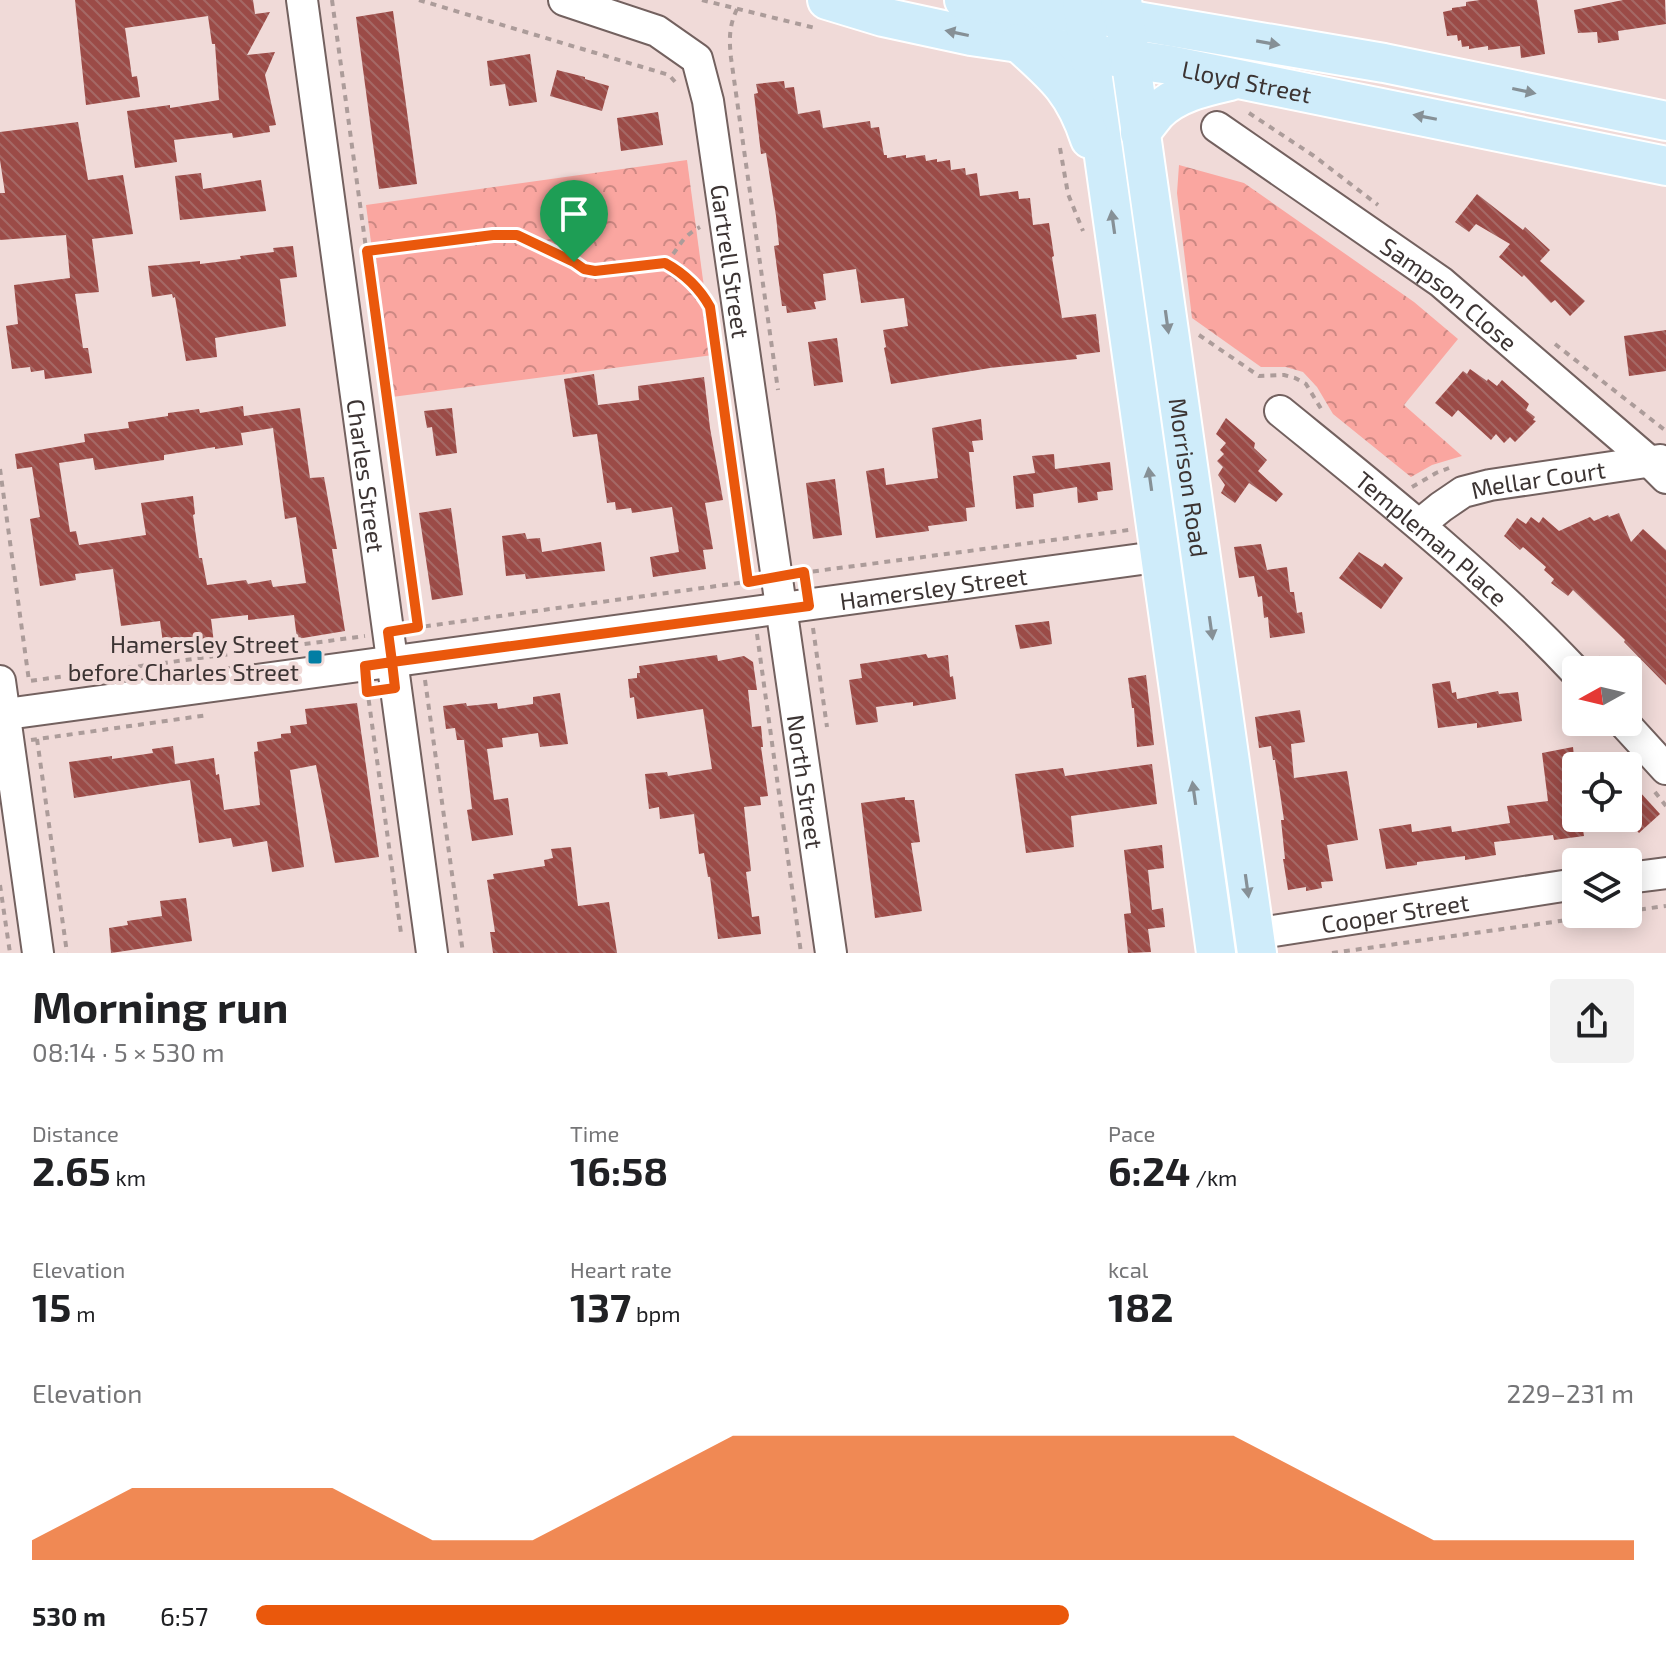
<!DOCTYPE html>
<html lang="en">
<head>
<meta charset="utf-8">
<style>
  body { margin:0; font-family:"Exo 2",sans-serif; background:#f2f2f2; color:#202124; height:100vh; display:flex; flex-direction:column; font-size:30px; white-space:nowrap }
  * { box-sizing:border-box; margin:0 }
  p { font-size:26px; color:#757577 }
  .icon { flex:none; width:44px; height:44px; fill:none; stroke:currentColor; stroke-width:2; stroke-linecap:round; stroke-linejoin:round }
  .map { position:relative; height:953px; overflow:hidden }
  .details { display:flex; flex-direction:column; background:#fff; flex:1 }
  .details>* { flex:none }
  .needle { width:52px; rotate:262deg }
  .controls { position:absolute; left:1562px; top:656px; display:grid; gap:16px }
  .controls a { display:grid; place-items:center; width:80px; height:80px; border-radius:8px; background:#fff; box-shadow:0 4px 20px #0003; font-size:40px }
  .pin { position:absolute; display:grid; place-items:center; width:68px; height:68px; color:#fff; margin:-82px -34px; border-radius:50% 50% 50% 0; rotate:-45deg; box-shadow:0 0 8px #0007 }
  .pin .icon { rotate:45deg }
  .round { display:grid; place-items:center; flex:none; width:84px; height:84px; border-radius:8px; background:#f2f2f2 }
  .headline { display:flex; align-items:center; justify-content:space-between; height:136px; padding:0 32px }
  h1 { font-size:44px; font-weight:700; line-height:60px }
  .figures { display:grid; grid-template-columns:repeat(3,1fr); gap:12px; height:136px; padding:8px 32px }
  .figures div { display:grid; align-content:center }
  .figures b { font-size:40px; font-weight:700 }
  .figures small { font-size:22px; font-weight:400 }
  .figures p { font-size:22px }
  .chart { height:224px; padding:16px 32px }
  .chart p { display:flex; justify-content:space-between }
  .chart svg { width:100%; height:144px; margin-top:8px; fill:#ea580c; opacity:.7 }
  ul { padding:0 32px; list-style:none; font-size:26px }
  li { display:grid; grid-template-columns:128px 96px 1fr; align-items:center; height:60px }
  li i { height:20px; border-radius:10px; background:#ea580c }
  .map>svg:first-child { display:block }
</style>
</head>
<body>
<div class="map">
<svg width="1666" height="953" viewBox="0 0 1666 953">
  <defs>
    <pattern id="park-crowns" width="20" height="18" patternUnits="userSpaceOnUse" patternTransform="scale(2)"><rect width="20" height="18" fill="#faa6a0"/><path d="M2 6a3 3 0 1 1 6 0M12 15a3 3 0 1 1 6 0" fill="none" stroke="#cc8883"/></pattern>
    <pattern id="building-back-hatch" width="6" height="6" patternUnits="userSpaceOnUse" patternTransform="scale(2)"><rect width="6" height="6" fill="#9b4b47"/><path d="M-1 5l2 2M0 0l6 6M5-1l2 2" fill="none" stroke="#a56966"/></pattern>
  </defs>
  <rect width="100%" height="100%" fill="#f0dad8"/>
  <g fill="url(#park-crowns)">
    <path d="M687 160 713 355 392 397 366 205Z"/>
    <path d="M1179 165 1244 183 1414 302 1458 339 1404 405 1462 456 1432 465 1411 477 1333 414 1317 387 1303 372 1286 367H1261L1192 318 1177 193Z"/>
  </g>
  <g fill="url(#building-back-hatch)" fill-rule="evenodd">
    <path d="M75 0H253L255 14 270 12 247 55 275 52 265 75 276 125 269 126 270 132 233 138 232 133 174 140 177 162 135 168 127 111 170 105V108L219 100 215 44H212L208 16 125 28 132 77 137 76 140 97 86 105Z"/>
    <path d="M1480 0H1537L1545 54 1521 58 1520 46 1488 50V46L1469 49V46L1462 47 1461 40 1458 41 1457 35 1447 36 1443 12 1452 10V8L1466 6V2Z"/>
    <path d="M1623 0H1665L1666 24 1618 31 1619 40 1598 43 1597 32 1578 33 1574 10Z"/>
    <path d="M393 11 417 184 379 189 356 17Z"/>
    <path d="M530 54 537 102 509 106 505 84 490 86 487 61Z"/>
    <path d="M557 70 585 77V79L609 86 602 111 550 96Z"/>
    <path d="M784 81 785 88 794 87 798 114 820 110 823 128 870 121 871 128 879 127 884 155H887V158L906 155V158L925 155 926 161 937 159V162L950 160 951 170 965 168 966 175 977 173 980 196 1018 191 1019 199 1030 198 1033 225 1049 223 1054 256 1052 257 1062 318 1096 314 1100 352 1076 355 1077 359 990 368 891 384 884 348 886 347 883 330 908 326 904 298 861 303 856 269 823 274 826 300 814 302 816 309 787 313 786 306H782L774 246 779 245 776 216 766 153 761 154 754 94 758 93 756 84Z"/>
    <path d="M658 112 663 145 621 151 617 118Z"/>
    <path d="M78 122 88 180 123 175 133 234 92 239 99 292 75 294 83 348H88L92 373 45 379 44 370 31 372 30 367 12 369 6 326 18 324 14 285 70 278 66 235 0 240V193H5L0 160V132Z"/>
    <path d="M201 173 203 189 261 180 266 211 180 220 175 176Z"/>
    <path d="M1477 194 1523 230 1525 227 1550 250 1540 261 1585 301 1570 316 1555 300 1551 303 1524 275 1522 277 1499 257 1510 244 1476 224 1469 232 1455 222Z"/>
    <path d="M293 246 297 277 280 279 286 326 215 338 217 357 186 361 175 297 173 298 172 294 152 297 148 266 200 261V264L241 259 240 256 274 252 273 248Z"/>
    <path d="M1666 330V371L1629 376 1624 336Z"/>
    <path d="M837 338 843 382 814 386 808 342Z"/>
    <path d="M1470 369 1487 381 1488 379 1497 386 1502 380 1529 404 1526 410 1535 417 1533 420 1536 421 1515 442 1510 437 1504 443 1496 434 1491 440 1458 410 1452 417 1435 403 1463 371 1467 374Z"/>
    <path d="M594 374 598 405 639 400 638 386 704 377 710 428 723 500 705 503 713 549 703 550 706 569 653 577 650 557 679 552 672 507 632 513 631 508 616 510 615 502 607 503 597 434 573 437 564 379Z"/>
    <path d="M243 406 244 416 300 408 310 478 324 477 337 549H332L345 631 297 639 294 615 248 620V615L211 619 214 643 184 646 183 643 166 645V642L163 643 160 621 121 626 113 569 75 574 76 580 40 586 30 519 40 517 32 467 17 469 15 454 85 442 84 434 129 428 128 422 168 416V413L199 409 200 413ZM273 428 285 519 296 517 306 583 273 587 271 580 248 584 246 580 207 585 202 558H199L193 515 195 514 193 496 141 503 146 535 79 545 76 531 70 532 59 463 93 458 95 470 164 460V455L215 447V449L243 445 241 433Z"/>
    <path d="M452 408 457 453 436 456 432 427 427 428 424 411Z"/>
    <path d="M1226 418 1255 443 1254 448 1267 460 1258 471 1283 494 1276 502 1249 483 1235 503 1221 493 1225 485 1218 475 1223 467 1217 461 1224 454 1220 450 1226 443 1216 434Z"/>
    <path d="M981 419 983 440 972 441 974 452H969L975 507 966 508 967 521 928 526 929 531 876 538 866 471 884 468 886 485 938 478 932 428Z"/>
    <path d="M1054 454 1055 469 1110 462 1113 490 1097 492 1098 500 1078 503 1077 487 1033 494 1034 507 1016 509 1013 476 1035 473 1032 456Z"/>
    <path d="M835 479 842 535 813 539 806 483Z"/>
    <path d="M451 508 463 595 432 600 419 513Z"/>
    <path d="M1619 513 1631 542 1643 529 1666 550V685L1624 642 1625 640 1573 590 1568 596 1551 583 1554 579 1544 570 1546 567 1523 547 1520 550 1504 536 1517 518 1526 524 1531 517 1539 523 1543 517 1559 531 1590 517 1594 521 1608 515 1609 517Z"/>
    <path d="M525 533 527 539 540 538 542 552 601 542 605 571 526 579 525 574 506 576 502 536Z"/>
    <path d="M1261 544 1267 570 1287 567 1290 592H1294L1297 613 1302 612 1305 633 1270 638 1268 617 1264 618 1262 596 1258 597 1254 576 1239 578 1234 547Z"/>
    <path d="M1359 552 1382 567 1385 563 1403 578 1381 609 1339 578Z"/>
    <path d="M1049 621 1052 644 1020 649 1015 625Z"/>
    <path d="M926 654 928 658 948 655 950 677 953 676 956 699 913 706V702L876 707 878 722 856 725 849 680 862 678 860 664Z"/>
    <path d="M717 655 718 661 744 656 753 662 757 690H748L752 727 761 726 763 747H761L768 796 760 797 761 805 744 807 751 871 746 872 752 917 759 916 761 934 718 939 710 877H708L704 853 699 854 694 814 660 819 659 807 649 809 645 774 667 772 668 776 712 769 703 709 637 719 634 697 630 698 628 679 637 678V673H640L639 666Z"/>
    <path d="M1146 675 1154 745 1137 747 1134 708H1132L1128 678Z"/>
    <path d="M1450 681 1452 693 1456 692 1457 699 1498 691 1499 694 1518 692 1522 721 1477 728V723L1438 728 1432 684Z"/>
    <path d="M560 693 568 744 540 747 538 733 502 738 503 747 487 749 494 800 508 798 513 835 472 841 467 810 472 809 464 740H457L455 728 446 729 443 706 466 703 467 706 497 703 498 709 533 704V697Z"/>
    <path d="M357 703 379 857 335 863 316 765 290 770 304 867 272 872 267 841 233 847 231 838 199 843 190 780 74 798 69 762 112 756V759L153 753 152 749 173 746 175 764 214 758 216 775 219 774 224 810 260 805 254 752 258 751 257 742 281 738V734L291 733 290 726 307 724 305 709Z"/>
    <path d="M1300 710 1305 742 1291 744 1294 778 1347 771 1358 840 1327 845 1333 881 1321 882 1322 888 1306 891V887L1288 890 1283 859H1285L1281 820H1284L1275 760H1273L1271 746 1259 748 1255 717Z"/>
    <path d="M1573 747 1576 776V818H1581L1584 836 1554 840 1553 835 1494 842 1496 855 1465 860V856L1417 862V865L1386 869 1379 829 1411 824 1412 832 1451 826 1452 832 1510 823 1507 806 1548 801 1542 753Z"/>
    <path d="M1152 764 1157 804 1071 816 1074 847 1026 853 1015 774 1063 768 1065 776Z"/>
    <path d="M1628 779 1660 814 1639 833 1628 821Z"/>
    <path d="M905 797V800H914L920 842 911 843 922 911 875 918 861 803Z"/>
    <path d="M1162 845 1164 868 1148 870 1152 910 1163 908 1165 927 1148 929 1151 952 1128 953 1124 914 1131 913 1124 850Z"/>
    <path d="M571 847 578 906 609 902 617 953H493L490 932H495L487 880 494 879 493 874 545 866 544 860 553 858 551 849Z"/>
    <path d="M186 898 192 941 111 953 109 928 128 925 127 921 162 916 160 901Z"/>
  </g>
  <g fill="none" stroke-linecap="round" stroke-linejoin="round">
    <defs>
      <g id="minor">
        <path id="s1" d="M302 0 432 953"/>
        <path id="s2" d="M564 0 657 31 697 59 708 101 831 953"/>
        <path id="s3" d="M1217 127 1441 282 1650 462 1666 478"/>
        <path id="s4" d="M1280 411C1382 494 1486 576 1576 672"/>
        <path id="s5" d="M1420 524 1441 507 1463 492 1490 485 1660 460"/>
        <path d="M0 681 38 953"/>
        <path id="s6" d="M0 715 1200 551"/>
        <path d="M1623 722 1666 769"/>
        <path d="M1628 878 1666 873"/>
        <path id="s7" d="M1215 940 1576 884"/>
      </g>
      <g id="major">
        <path id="s8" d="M827 0 883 17 971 36 1170 65 1666 166"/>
        <path d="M964 0 1125 19 1384 63 1666 121"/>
        <path d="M1082 0 1216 953"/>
        <path id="s9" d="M1122 0 1257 953"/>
        <path d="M1019 43C1056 76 1074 91 1090 139"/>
        <path d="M1140 133C1146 126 1151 119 1157 112 1176 93 1204 87 1230 81"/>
      </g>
    </defs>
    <use href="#minor" stroke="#73615f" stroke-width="34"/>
    <use href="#major" stroke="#fff" stroke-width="42"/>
    <g stroke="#ac9c9a" stroke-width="4" stroke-dasharray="6 6" stroke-linecap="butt">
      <path d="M332 0 418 628"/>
      <path d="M419 0 669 75 677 84"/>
      <path d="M702 0 815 28"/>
      <path d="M737 9C729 26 729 39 731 58L778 390"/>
      <path d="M1249 113 1314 156 1378 205"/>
      <path d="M1060 148 1068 194 1083 231"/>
      <path d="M367 251 493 235H517L527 238 584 269 595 271 665 263 690 279 703 294 710 307"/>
      <path d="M665 263C680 249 679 238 700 227"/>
      <path d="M1199 335 1259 376 1284 375 1295 378 1306 384 1323 412"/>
      <path d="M1555 344 1666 431"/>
      <path d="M725 413 748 582"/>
      <path d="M0 469 29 681 365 636"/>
      <path d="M1412 487 1436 473 1449 468"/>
      <path d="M801 573 1129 530"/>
      <path d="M413 628 753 581"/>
      <path d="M813 628 827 727"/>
      <path d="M757 634 801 953"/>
      <path d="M1598 657 1610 670"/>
      <path d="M425 680 463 953"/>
      <path d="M367 688 401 933"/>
      <path d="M1628 690 1638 701"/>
      <path d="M37 739 67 953"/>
      <path d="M31 740 208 715"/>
      <path d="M1655 792 1666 806"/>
      <path d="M1582 859 1616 854"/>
      <path d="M0 885 10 953"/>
      <path d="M1628 911 1666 906"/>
      <path d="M1332 953 1610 914"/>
    </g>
    <use href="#minor" stroke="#fff" stroke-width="30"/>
    <use href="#major" stroke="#cfecfa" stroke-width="38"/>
  </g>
  <defs><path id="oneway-solid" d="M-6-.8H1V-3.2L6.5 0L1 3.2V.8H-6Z" transform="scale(2)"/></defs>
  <g fill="#869096">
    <use href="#oneway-solid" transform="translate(957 33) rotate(-168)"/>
    <use href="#oneway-solid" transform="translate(1268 43) rotate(10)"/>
    <use href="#oneway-solid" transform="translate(1524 91) rotate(12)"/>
    <use href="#oneway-solid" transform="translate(1425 117) rotate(-169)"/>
    <use href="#oneway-solid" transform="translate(1113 222) rotate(-98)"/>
    <use href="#oneway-solid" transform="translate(1167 322) rotate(82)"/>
    <use href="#oneway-solid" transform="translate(1150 479) rotate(-98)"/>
    <use href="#oneway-solid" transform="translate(1211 628) rotate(82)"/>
    <use href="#oneway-solid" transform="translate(1194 793) rotate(-98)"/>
    <use href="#oneway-solid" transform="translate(1247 886) rotate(82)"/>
  </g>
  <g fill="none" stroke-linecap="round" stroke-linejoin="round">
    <defs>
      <path id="route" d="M574 262 517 235H493L367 251 418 627 388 632 392 662 365 666 367 692 395 688 392 662 809 606 804 572 748 582 710 307C699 287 685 274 665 263L595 271 584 269 574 262"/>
    </defs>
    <use href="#route" stroke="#fff" stroke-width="16"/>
    <use href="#route" stroke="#ea580c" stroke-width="10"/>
  </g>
  <rect fill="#017ea4" stroke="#f0dad8" stroke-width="3" x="307" y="649" width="16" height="16" rx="4"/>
  <g text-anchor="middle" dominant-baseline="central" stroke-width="8" stroke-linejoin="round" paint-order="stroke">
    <g font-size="24" fill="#3c3433" stroke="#f0dad8">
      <text stroke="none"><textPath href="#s8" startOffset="428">Lloyd Street</textPath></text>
      <text stroke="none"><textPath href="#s2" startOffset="352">Gartrell Street</textPath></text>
      <text stroke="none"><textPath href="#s3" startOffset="286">Sampson Close</textPath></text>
      <text stroke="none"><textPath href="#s1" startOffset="480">Charles Street</textPath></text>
      <text stroke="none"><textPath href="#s9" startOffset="482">Morrison Road</textPath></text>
      <text stroke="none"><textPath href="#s5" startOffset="130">Mellar Court</textPath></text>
      <text stroke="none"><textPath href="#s4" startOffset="198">Templeman Place</textPath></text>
      <text stroke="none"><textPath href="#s6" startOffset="942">Hamersley Street</textPath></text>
      <text stroke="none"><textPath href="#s2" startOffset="878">North Street</textPath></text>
      <text stroke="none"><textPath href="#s7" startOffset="182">Cooper Street</textPath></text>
    </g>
    <g font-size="24" fill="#3c3433" stroke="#f0dad8" text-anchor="end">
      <text x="299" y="643">Hamersley Street<tspan x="299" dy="28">before Charles Street</tspan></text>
    </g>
  </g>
</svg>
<div class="controls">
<a><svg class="needle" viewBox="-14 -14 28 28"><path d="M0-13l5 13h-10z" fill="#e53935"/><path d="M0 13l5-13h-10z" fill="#757577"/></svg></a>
<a><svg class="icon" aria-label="locate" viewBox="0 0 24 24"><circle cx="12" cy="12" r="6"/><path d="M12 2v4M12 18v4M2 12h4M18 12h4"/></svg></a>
<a><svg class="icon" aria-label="layers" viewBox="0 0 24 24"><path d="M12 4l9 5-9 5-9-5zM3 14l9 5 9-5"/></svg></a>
</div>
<div class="pin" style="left:574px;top:262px;background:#1e9e55"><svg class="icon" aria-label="arrive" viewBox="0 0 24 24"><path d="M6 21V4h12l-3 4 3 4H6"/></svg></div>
</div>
<section class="details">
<div class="headline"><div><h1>Morning run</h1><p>08:14 · 5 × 530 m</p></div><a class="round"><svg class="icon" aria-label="share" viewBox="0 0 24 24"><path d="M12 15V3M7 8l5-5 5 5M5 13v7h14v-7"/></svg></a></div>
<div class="figures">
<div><p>Distance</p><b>2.65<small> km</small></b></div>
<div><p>Time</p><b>16:58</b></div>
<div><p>Pace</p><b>6:24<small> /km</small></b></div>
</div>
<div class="figures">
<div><p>Elevation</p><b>15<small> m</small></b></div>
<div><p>Heart rate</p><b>137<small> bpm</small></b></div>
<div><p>kcal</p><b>182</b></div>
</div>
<div class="chart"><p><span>Elevation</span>229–231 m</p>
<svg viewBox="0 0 160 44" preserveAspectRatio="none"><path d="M0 44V38L10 22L20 22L30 22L40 38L50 38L60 22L70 6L80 6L90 6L100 6L110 6L120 6L130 22L140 38L150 38L160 38V44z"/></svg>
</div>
<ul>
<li><b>530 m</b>6:57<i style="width:59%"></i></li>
</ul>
</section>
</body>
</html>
